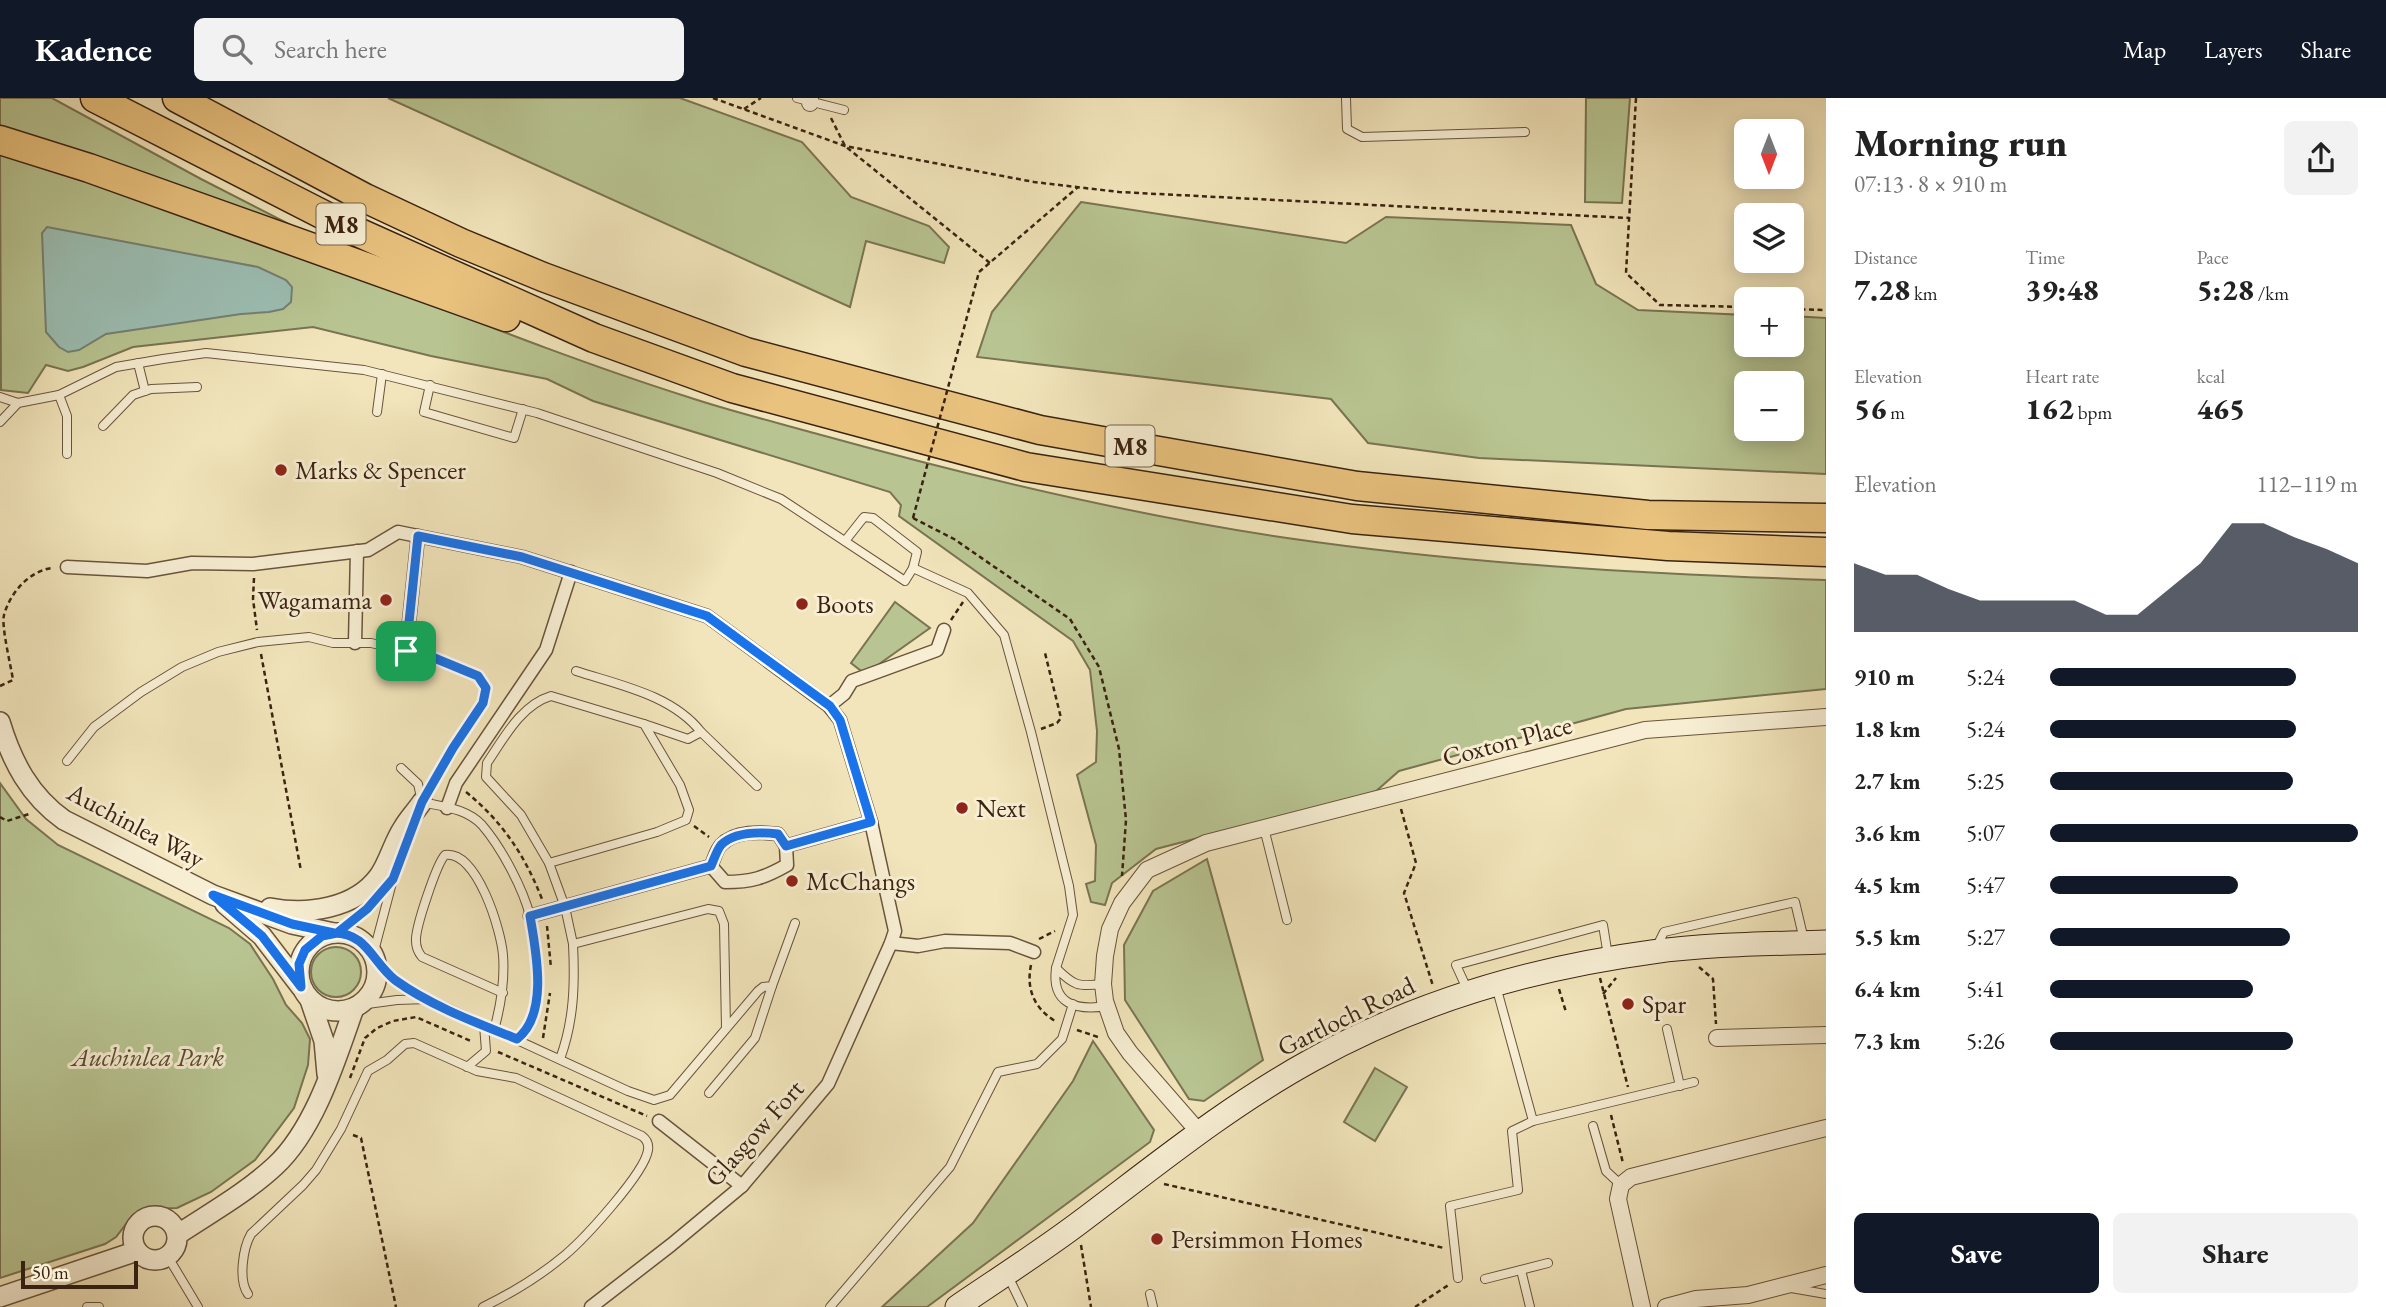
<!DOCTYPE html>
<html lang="en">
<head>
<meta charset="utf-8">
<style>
  body { margin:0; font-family:"EB Garamond",serif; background:#f2f2f2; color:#222; height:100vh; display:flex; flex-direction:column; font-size:26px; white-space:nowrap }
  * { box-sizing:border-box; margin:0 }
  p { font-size:23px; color:#767676 }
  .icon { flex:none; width:38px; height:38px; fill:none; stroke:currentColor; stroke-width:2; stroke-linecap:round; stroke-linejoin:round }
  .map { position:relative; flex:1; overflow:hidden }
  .panel { display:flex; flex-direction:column; background:#fff; width:560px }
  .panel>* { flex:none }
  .needle { width:46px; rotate:180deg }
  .controls { position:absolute; left:1734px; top:21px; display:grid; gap:14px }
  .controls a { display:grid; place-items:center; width:70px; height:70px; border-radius:10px; background:#fff; box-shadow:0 4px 18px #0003; font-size:35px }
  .scale { position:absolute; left:21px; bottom:18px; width:117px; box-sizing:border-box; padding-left:7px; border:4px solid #3b2311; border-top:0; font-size:19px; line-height:24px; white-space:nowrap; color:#3b2311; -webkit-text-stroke:5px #f7eed3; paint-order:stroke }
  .pin { position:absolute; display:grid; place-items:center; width:60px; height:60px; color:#fff; margin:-30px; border-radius:14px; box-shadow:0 4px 10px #0006 }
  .round { display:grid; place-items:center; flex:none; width:74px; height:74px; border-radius:10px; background:#f2f2f2 }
  .headline { display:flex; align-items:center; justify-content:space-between; height:119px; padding:0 28px }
  h1 { font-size:38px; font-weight:800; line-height:52px }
  .metrics { display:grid; grid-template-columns:repeat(3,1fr); gap:10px; height:119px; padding:7px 28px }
  .metrics div { display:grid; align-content:center }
  .metrics b { font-size:30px; font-weight:800 }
  .metrics small { font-size:19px; font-weight:400 }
  .metrics p { font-size:19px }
  .chart { height:196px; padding:14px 28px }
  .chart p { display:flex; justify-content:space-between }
  .chart svg { width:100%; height:126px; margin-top:7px; fill:#111827; opacity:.7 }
  .cta { display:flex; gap:14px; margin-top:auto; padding:14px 28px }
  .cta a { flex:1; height:80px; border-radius:10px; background:#111827; color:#fff; font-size:28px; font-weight:800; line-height:80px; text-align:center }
  .cta a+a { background:#f2f2f2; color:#222 }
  ul { padding:0 28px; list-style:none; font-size:23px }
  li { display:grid; grid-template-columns:112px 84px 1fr; align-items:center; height:52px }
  li i { height:18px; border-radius:9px; background:#111827 }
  header { display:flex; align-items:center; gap:42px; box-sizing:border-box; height:98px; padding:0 35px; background:#111827; color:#fff }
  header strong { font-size:33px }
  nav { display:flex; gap:38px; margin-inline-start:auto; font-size:24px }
  .search { width:490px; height:63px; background:#f2f2f2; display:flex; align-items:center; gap:18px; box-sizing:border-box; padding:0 24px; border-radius:10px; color:#767676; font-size:26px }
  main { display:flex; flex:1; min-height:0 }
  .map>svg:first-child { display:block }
</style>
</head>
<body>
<header>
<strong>Kadence</strong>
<div class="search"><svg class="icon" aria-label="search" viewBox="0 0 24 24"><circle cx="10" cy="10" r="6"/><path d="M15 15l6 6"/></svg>Search here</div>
<nav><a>Map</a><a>Layers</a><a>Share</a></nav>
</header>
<main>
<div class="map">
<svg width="1826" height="1209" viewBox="0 0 1826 1209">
  <rect width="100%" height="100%" fill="#f2e5bb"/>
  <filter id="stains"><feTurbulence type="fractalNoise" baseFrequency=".00286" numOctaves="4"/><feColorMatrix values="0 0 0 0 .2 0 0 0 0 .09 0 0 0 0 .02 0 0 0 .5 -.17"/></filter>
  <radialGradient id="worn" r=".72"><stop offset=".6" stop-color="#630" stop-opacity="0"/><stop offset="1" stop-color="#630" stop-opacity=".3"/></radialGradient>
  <g fill="#b8c592" stroke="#7a7452" stroke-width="2" fill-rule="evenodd">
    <path d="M0 0H52L201 81 351 158 0 36Z"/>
    <path d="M388 0H680L802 44 851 99 929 128 949 149 944 165 866 143 850 209Z"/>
    <path d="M1586 0H1630L1622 105 1585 104Z"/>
    <path d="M0 54C96 86 193 115 288 151 421 201 552 256 688 299 733 314 779 325 825 338 977 380 1131 417 1287 440 1466 466 1646 476 1826 482V591L1626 611 1399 673 1375 694 1156 751 1112 785 1105 807 1091 804 1086 786 1095 783 1096 747 1077 677 1096 664 1097 633 1090 572 1073 543 899 418 901 407 890 394 593 303 547 281 431 258 313 229 133 249 83 269 68 273 46 267 28 295 1 292Z"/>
    <path d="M1081 104 1346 145 1386 119 1571 127 1596 186 1638 212 1746 217V247H1792V218L1826 220V376L1479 360 1368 345 1331 301 977 259 992 214ZM1746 285H1792V331H1746Z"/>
    <path d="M895 504 930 530 865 576 851 565Z"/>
    <path d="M0 685 26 721 58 747 229 830 250 846 273 881 286 907 302 925 310 941 308 967 294 1010 255 1062 211 1094 177 1110 143 1111 133 1117 116 1139 105 1146 0 1180Z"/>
    <path d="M1207 761 1263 962 1204 1003 1189 1001 1125 902 1124 847 1153 793Z"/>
    <circle cx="336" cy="874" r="25"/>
    <path d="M1093 943 1154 1032 1150 1044 927 1209H882L973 1125 1073 983Z"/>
    <path d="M1375 970 1407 989 1375 1043 1344 1024Z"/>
  </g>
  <path fill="#9cbfb4" stroke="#758173" stroke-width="2" d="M47 129 258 169 286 182 292 189 291 204 283 211 269 214 241 216 106 236 79 252 68 254 59 249 46 234 42 135Z"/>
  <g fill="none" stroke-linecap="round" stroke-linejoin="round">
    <defs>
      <g id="service">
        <path d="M797 0 844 12"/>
        <path d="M1346 0 1347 31 1362 39 1525 34"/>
        <path d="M138 265 145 293"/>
        <path d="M430 287 424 314 514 340 523 311"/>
        <path d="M59 297 67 318V356"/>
        <path d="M0 299 18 305"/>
        <path d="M377 314 382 276"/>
        <path d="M0 324 18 305 59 297 116 269 163 261 206 255 364 272 537 315 717 375 781 401 905 483 913 470 968 495 1004 537 1031 634 1069 788 1073 817 1056 870"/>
        <path d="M103 328 133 297 151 291 197 289"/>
        <path d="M845 443 864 419 873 420 917 454 913 470"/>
        <path d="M576 573C619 587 672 597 701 634"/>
        <path d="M551 598 644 626 680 687 689 712 686 722 657 734 549 765 521 717 486 679 487 665C504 640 521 607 551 598Z"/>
        <path d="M644 626 688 641 701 634 757 688"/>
        <path d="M67 663 94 629 141 594 182 569 218 554 258 544 309 539 333 545H371L432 559 478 578 486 590 483 605 452 650 423 704"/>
        <path d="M401 670 418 686 422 704"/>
        <path d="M422 704C443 709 466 710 482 727 501 749 523 790 530 818 539 850 546 918 517 941"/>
        <path d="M1264 730 1287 822"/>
        <path d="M549 765 565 809 573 846"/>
        <path d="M337 835 367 811 390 784"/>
        <path d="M1656 850 1664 834 1795 804 1804 842"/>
        <path d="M373 857 393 781 413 729"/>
        <path d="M376 864 395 882 428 901 628 993 654 1002 670 997 758 893 763 889 772 888 795 825"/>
        <path d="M1103 886C1078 889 1074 888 1056 870 1051 906 1076 913 1107 908"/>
        <path d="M1496 888 1533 1023 1694 984"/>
        <path d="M1468 893 1456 867 1603 827 1608 858"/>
        <path d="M360 907 397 902 428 901"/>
        <path d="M1667 931 1680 988"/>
        <path d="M494 932C501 907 505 884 503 857 501 832 477 752 445 757 437 765 415 830 416 843 416 850 418 854 422 859L503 895"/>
        <path d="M560 961C574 923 575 886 573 846L708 811 719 813 724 826 726 930"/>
        <path d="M467 969 486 953 484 927"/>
        <path d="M709 995 755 940 772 888"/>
        <path d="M1593 1028 1606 1073 1621 1087"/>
        <path d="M168 1159 198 1209"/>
        <path d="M1521 1172 1530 1209"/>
        <path d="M1008 1178 1023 1209"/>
        <path d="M1458 1180 1450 1108 1518 1092 1512 1033 1533 1023"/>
        <path d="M1485 1181 1548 1165"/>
        <path d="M1791 1190 1826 1196"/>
        <path d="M248 1196C238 1182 243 1150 251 1136L303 1087 316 1072 341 1031 368 973 387 962 405 946 414 945 477 973 516 980 642 1038C646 1041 649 1046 648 1052 645 1075 584 1141 565 1157 540 1178 512 1195 483 1209"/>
        <path d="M1150 1196 1153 1209"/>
        <path d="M87 1209H99"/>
        <path d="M830 1209 950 1069 998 974 1037 966 1062 941 1073 906"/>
      </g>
      <g id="pedestrian">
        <path d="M67 469 147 473 192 465 253 466 368 452 398 434 522 459 707 518 829 608 840 622 871 724 895 833 891 845 828 986 742 1088 671 1147 591 1209"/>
        <path d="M355 545 357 453"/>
        <path d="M406 553 418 438"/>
        <path d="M829 608 844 596 852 583 937 552 944 532"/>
        <path d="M447 710 456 685 546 552 571 474"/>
        <path d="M711 768C714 762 716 752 721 747 735 732 761 734 778 736L786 748"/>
        <path d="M530 818 711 768 725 784C752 784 764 780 787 767L786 748 871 724"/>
        <path d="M891 845 918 848 945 843 1010 845 1034 854"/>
        <path d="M659 1023 742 1088"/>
      </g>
      <g id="minor">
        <path d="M810 0V5"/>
        <path d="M1717 940 1826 937"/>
        <path d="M1198 1033 1130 955 1116 935 1105 903 1103 886 1105 858 1110 831 1122 805 1147 772 1206 745 1645 632 1826 619"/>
        <path d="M1642 1209 1618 1101 1621 1087 1631 1079 1826 1030"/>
        <path d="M1666 1209 1696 1201 1748 1197 1826 1177"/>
      </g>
      <g id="tertiary">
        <path d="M0 624C12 664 30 698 64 722L213 797 292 826 334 835"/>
        <path d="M225 806 262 838 301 889"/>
        <path d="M270 810C307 817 355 811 379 778 389 764 393 745 403 730 408 721 416 713 422 704"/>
        <circle cx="338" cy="874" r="39"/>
        <path d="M310 902 324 943 327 976"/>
        <circle cx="155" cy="1140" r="22"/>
        <path d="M177 1137C210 1115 246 1095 275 1068 315 1031 336 961 354 910"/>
        <path d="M0 1199 137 1153"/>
      </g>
      <path id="secondary" d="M957 1209C998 1181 1039 1155 1079 1125 1155 1068 1228 1008 1312 962 1418 903 1533 870 1652 854 1709 846 1768 846 1826 844"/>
      <g id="motorway">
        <path d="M95 0 353 132 594 240 732 290 1026 369 1352 421 1668 448 1826 454"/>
        <path d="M177 0 365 100 461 145 543 179 746 254 1040 332 1357 388 1648 417 1826 420"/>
        <path d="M0 42 89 70 506 219"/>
      </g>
    </defs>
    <use href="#service" stroke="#69543c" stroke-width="10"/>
    <use href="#pedestrian" stroke="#69543c" stroke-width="15"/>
    <use href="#minor" stroke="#69543c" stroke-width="18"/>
    <use href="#tertiary" stroke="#69543c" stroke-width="22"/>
    <use href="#secondary" stroke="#3b2311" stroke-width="25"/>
    <use href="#motorway" stroke="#3b2311" stroke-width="31"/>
    <g stroke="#3b2311" stroke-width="2.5" stroke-dasharray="5 3.5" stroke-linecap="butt">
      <path d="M713 0 845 48 1034 84 1119 94 1629 120"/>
      <path d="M1636 0 1626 175 1660 207 1746 209"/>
      <path d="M744 11 761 0"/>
      <path d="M831 20 845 48 990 165"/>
      <path d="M979 174 1078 89"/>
      <path d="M1792 211 1826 212"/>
      <path d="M913 420 954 441 1070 521 1099 569 1119 651 1126 722 1122 778"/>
      <path d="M254 480 253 501 257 532"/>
      <path d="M951 522 963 504"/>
      <path d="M261 556 301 773"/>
      <path d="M0 588 13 582C11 568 1 528 4 517 10 495 29 473 52 470"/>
      <path d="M1041 631 1057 625 1061 620 1045 555"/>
      <path d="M466 694C503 724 525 758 542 801"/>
      <path d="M1401 711 1416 765 1404 795 1433 888"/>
      <path d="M0 719 7 723 29 716"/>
      <path d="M694 728 709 739"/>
      <path d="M547 828 551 870"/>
      <path d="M1039 841 1055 833"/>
      <path d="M1031 867C1026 891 1034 910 1055 923"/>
      <path d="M1699 869 1713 881 1716 926"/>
      <path d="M1600 880 1628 989"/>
      <path d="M1559 891 1566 914"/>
      <path d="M1603 896 1616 880"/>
      <path d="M1077 932 1101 940"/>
      <path d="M543 940 550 895"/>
      <path d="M498 954 647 1018"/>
      <path d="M350 980 365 940 377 930 393 923 416 919 473 944"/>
      <path d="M1611 1017 1623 1065"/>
      <path d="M353 1037 361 1040 396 1209"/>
      <path d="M1164 1086 1444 1150"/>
      <path d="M1081 1147 1091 1209"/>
      <path d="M1415 1209 1450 1186"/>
    </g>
    <use href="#service" stroke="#f7eed3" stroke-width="8"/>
    <use href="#pedestrian" stroke="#f7eed3" stroke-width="12"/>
    <use href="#minor" stroke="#f7eed3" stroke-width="16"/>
    <use href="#tertiary" stroke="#f7eed3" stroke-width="19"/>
    <use href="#secondary" stroke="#f7eed3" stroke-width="23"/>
    <use href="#motorway" stroke="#e9c27e" stroke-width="28"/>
    <path stroke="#3b2311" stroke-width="2.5" stroke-dasharray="5 3.5" stroke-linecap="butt" d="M913 420 979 174"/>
  </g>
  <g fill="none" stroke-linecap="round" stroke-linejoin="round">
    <defs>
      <path id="route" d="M406 553 432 559 478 578 486 590 483 605 453 650 422 704 393 781 367 811 337 835 322 838 305 852 299 866 301 889 262 838 213 797 292 826 334 835C367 835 372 864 395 882 431 908 477 925 517 941 549 916 536 853 530 818L711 768C714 761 717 752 721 747 735 733 761 734 778 736L786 748 871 724 840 622 830 608 707 518 522 459 418 438 406 553"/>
    </defs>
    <use href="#route" stroke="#fff" stroke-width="14"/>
    <use href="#route" stroke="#1a73e8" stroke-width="9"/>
  </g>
  <g fill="#8f2418" stroke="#f7eed3" stroke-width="2.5">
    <circle cx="281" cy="372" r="7"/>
    <circle cx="386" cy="502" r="7"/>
    <circle cx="802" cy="506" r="7"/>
    <circle cx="962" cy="710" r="7"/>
    <circle cx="792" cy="783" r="7"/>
    <circle cx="1628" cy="906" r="7"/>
    <circle cx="1157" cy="1141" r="7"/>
  </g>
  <g text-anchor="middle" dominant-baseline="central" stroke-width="6" stroke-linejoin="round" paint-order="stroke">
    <g fill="#f7eed3" stroke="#73604b" stroke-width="2">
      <rect x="316.5" y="105.5" width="49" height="41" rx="5"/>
      <rect x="1105.5" y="327.5" width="49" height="41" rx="5"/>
    </g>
    <g font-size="24" font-weight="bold" fill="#3b2311">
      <text x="341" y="126">M8</text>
      <text x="1130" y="348">M8</text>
    </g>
    <g font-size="26" fill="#3b2311" stroke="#f7eed3" text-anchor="start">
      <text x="295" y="372">Marks &amp; Spencer</text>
      <text x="372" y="502" text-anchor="end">Wagamama</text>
      <text x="816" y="506">Boots</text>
      <text x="976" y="710">Next</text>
      <text x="806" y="783">McChangs</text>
      <text x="1642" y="906">Spar</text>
      <text x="1171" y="1141">Persimmon Homes</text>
    </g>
    <g font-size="26" fill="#3b2311" stroke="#f7eed3">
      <text transform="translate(1507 643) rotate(-15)">Coxton Place</text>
      <text transform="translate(136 727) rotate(28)">Auchinlea Way</text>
      <text transform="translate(1346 918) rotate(-26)">Gartloch Road</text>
      <text transform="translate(754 1035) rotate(-48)">Glasgow Fort</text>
    </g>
    <g font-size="26" font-style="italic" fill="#5a4c31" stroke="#f7eed3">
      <text x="148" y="959">Auchinlea Park</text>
    </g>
  </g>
  <rect width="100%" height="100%" filter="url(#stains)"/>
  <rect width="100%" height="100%" fill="url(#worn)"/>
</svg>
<div class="controls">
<a><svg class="needle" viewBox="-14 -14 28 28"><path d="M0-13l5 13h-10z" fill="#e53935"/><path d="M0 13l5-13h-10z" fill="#767676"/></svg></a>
<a><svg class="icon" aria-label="layers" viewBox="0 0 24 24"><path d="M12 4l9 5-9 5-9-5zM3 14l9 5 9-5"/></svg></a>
<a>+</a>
<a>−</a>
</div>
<div class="scale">50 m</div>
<div class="pin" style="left:406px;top:553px;background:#1e9e55"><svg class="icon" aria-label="arrive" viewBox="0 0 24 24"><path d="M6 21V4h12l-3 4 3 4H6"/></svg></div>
</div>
<section class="panel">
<div class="headline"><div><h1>Morning run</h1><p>07:13 · 8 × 910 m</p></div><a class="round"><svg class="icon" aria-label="share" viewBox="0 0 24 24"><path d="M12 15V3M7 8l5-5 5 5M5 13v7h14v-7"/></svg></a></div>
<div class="metrics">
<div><p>Distance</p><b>7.28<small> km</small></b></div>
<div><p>Time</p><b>39:48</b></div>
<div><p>Pace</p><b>5:28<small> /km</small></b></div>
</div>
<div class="metrics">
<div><p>Elevation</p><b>56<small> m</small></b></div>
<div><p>Heart rate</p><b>162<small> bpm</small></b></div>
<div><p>kcal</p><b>465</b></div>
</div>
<div class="chart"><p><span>Elevation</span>112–119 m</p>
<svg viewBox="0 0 160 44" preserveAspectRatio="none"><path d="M0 44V20L10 24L20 24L30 29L40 33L50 33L60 33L70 33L80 38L90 38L100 29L110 20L120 6L130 6L140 11L150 15L160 20V44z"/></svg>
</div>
<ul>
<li><b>910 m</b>5:24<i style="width:80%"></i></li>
<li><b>1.8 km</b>5:24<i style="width:80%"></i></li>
<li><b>2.7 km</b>5:25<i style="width:79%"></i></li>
<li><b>3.6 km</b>5:07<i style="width:100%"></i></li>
<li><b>4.5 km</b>5:47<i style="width:61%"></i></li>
<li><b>5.5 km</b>5:27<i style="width:78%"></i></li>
<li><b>6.4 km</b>5:41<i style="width:66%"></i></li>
<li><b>7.3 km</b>5:26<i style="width:79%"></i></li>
</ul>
<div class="cta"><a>Save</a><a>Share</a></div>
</section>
</main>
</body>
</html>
